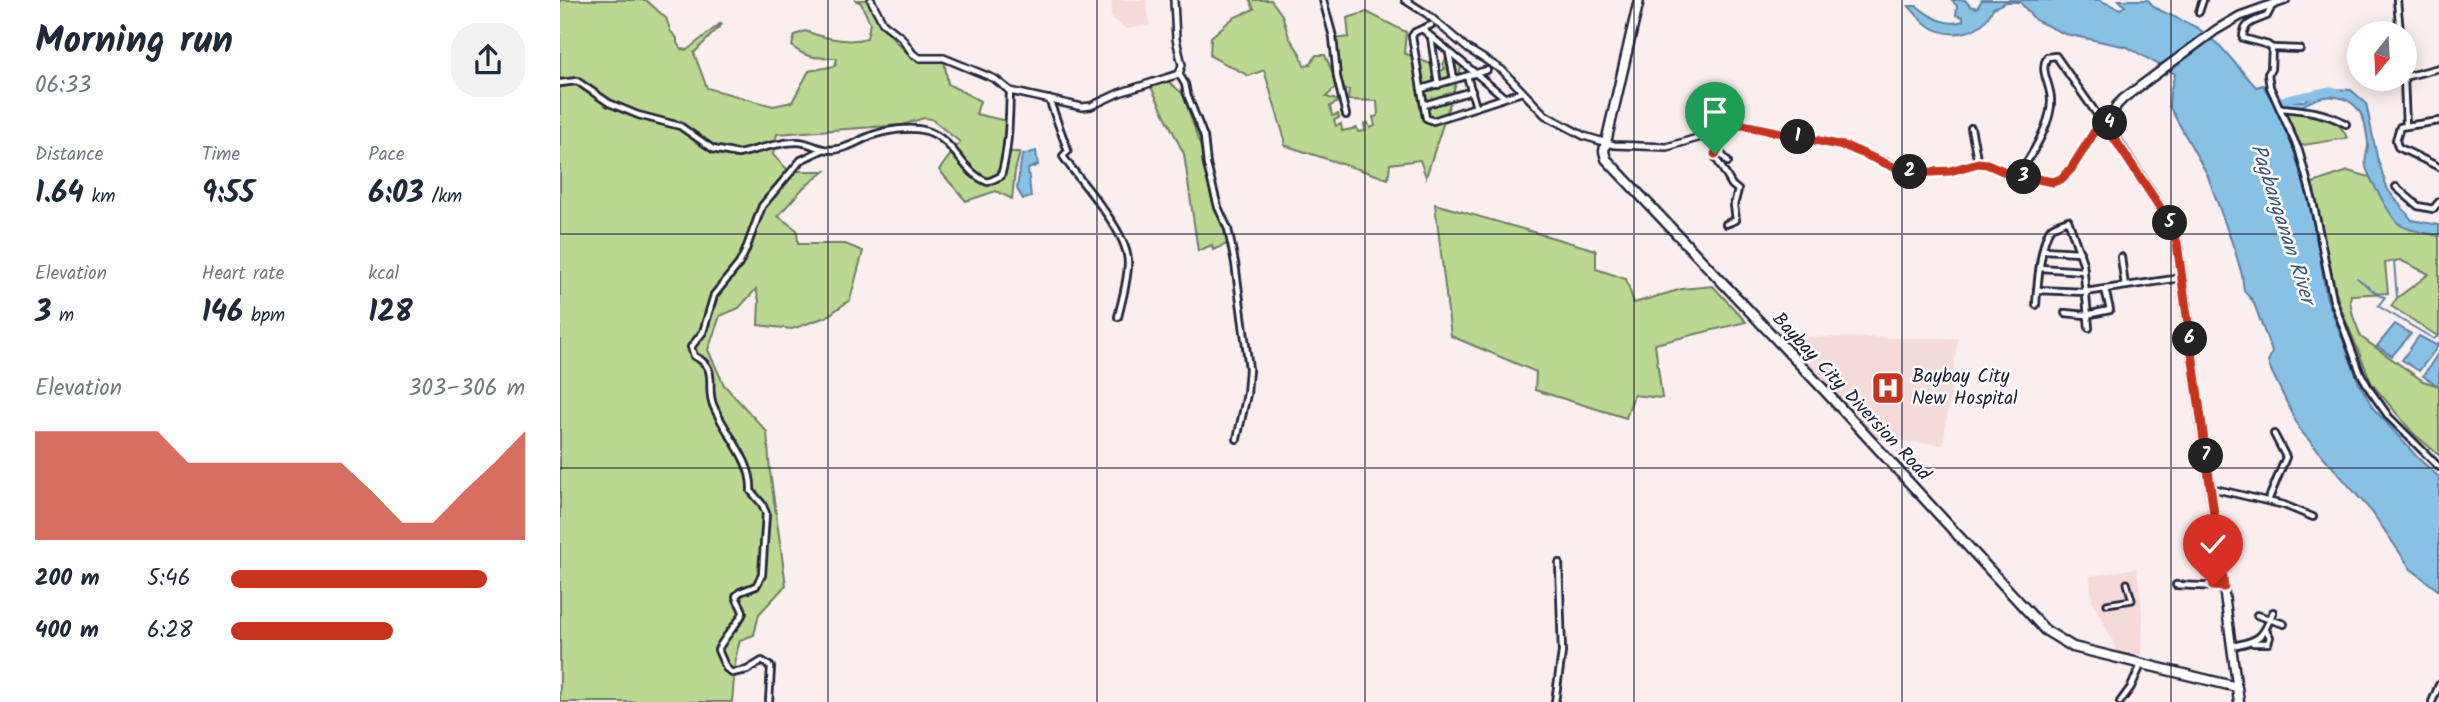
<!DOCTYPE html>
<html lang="en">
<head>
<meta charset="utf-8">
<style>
  body { margin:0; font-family:Kalam,sans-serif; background:#f2f2f3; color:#1f2937; height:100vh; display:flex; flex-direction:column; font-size:26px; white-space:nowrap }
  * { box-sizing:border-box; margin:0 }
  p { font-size:23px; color:#747a83 }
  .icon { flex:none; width:38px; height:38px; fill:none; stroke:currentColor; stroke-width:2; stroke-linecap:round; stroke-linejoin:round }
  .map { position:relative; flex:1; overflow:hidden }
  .drawer { display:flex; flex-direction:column; background:#fff; width:560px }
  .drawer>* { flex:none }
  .needle { width:46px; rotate:198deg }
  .fabs { position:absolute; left:1787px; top:21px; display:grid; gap:14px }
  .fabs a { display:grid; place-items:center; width:70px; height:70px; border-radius:50%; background:#fff; box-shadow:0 4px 18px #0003; font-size:35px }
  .pin { position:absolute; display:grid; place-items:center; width:60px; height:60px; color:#fff; margin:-72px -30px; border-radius:50% 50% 50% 0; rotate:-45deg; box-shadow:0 0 7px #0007 }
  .pin .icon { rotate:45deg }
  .km { position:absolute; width:35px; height:35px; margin:-18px; border-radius:50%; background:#222; color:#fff; font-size:19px; line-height:35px; text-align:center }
  .round { display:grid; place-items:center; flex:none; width:74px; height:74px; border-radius:28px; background:#f2f2f3 }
  .head { display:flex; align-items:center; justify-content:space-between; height:119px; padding:0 35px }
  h1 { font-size:38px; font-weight:700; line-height:52px }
  .stats { display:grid; grid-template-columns:repeat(3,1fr); gap:10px; height:119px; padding:7px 35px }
  .stats div { display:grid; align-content:center }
  .stats b { font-size:30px; font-weight:700 }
  .stats small { font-size:19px; font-weight:400 }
  .stats p { font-size:19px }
  .chart { height:196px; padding:14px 35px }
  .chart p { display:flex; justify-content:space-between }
  .chart svg { width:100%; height:126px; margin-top:7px; fill:#c8321e; opacity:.7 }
  ul { padding:0 35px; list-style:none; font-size:23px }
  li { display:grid; grid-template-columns:112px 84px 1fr; align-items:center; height:52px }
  li i { height:18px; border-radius:9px; background:#c8321e }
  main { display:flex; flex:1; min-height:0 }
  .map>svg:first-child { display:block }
</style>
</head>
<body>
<main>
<section class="drawer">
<div class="head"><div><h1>Morning run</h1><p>06:33</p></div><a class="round"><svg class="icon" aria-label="share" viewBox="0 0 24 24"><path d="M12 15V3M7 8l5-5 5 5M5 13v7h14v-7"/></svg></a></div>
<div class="stats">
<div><p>Distance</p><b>1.64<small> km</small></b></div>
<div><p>Time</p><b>9:55</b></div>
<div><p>Pace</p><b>6:03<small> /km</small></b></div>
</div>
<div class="stats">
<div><p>Elevation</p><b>3<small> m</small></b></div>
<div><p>Heart rate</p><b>146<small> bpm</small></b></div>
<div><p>kcal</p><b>128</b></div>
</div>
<div class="chart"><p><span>Elevation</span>303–306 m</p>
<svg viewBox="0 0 160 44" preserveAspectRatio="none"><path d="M0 44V6L10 6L20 6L30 6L40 6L50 17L60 17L70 17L80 17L90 17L100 17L110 27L120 38L130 38L140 27L150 17L160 6V44z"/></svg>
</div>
<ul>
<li><b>200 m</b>5:46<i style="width:87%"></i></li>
<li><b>400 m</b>6:28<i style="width:55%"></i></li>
</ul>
</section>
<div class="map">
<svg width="1879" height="702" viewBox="0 0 1879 702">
  <rect width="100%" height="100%" fill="#faeeee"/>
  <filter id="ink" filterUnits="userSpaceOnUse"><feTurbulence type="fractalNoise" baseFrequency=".0143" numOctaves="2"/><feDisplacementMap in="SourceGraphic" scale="14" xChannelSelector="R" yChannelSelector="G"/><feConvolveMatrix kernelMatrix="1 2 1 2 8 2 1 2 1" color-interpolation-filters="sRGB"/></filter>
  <g filter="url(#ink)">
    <g fill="#f4dad9">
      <path d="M552 0H586L590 25 566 29 551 17Z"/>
      <path d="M1220 337 1398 338 1383 445 1308 438Z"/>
      <path d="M1577 568 1583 619 1581 660 1557 652 1553 641 1532 601 1530 576Z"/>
    </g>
    <g fill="#bad890" stroke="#6e7d66" stroke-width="2">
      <path d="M0 0H86L106 18 111 32 117 38V43L121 49 127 50 161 23 162 24 134 53 147 88 213 106 232 102 249 71 275 66 277 58C259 58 246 59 232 46L235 35 245 31C264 38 287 44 307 38L310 23 301 3 295 0H310C316 19 341 54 361 60 368 62 378 60 384 60L388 84 420 101 416 114 447 121 449 152H460L455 171 452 199 436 191 406 201 379 170 400 142 371 119 364 118 342 125 217 134 213 155 229 171H265L243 188 218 216 237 230 238 244H285L303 251 290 300 266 317 232 329 198 325 199 300 196 289 179 308 160 316 148 350 164 385 207 432 210 472 226 585 199 614 194 635 180 640 176 656 172 702H0Z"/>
      <path d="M690 0H711L722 15 729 37 741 55 744 66 751 64 756 55H765L778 85 766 97 780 101 770 106 772 116 778 114 779 118 774 120 776 126 781 124 782 131 797 128 798 132 805 131 804 124 808 123 810 128 815 126 813 117 818 116 817 101 788 100 789 90 780 89 775 39 789 37 787 18 807 12 846 32 844 53 878 67 880 71 885 69 883 65 889 51 904 59 866 177 860 160 830 164 828 179 724 145 725 140 704 70 689 76 650 56 651 37 673 18 694 9Z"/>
      <path d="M608 81 623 94 668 229 669 243 653 250 652 245 638 251 624 154 591 87Z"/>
      <path d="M1723 110C1746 112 1778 113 1787 138L1738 146Z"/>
      <path d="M1788 171 1810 177 1829 210 1848 228 1879 236V337L1831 306 1837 298 1869 274 1840 260 1825 263 1828 293 1791 295 1790 301 1793 316 1801 337 1863 381 1879 386V455L1853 433 1812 384 1779 304 1750 184Z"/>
      <path d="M875 204 1036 250V269L1066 279 1074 303 1122 289 1153 286 1186 322 1095 344 1102 398 1074 395 1066 418 975 390 976 372 891 336Z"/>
    </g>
    <g fill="#87c1e6" stroke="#5f81a2" stroke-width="2">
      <path d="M1391 0H1405L1410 6 1417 8 1422 0H1539L1560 9 1565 6 1559 0H1588L1595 8 1638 28 1660 46 1696 87 1703 85 1711 99 1719 97 1734 101H1744L1755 94 1773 89 1791 90 1806 103 1817 157 1828 190 1852 220 1879 225V236C1866 232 1849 232 1838 223 1830 216 1809 177 1806 167 1804 159 1807 153 1808 146 1808 139 1806 130 1805 124 1796 92 1763 90 1740 108L1720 105 1755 221 1766 296 1799 383 1813 408 1858 458 1879 477V591L1851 569 1812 512 1740 430 1711 370 1708 362 1712 352 1693 301 1684 291 1682 275 1675 251 1647 174 1609 106 1610 92 1615 74 1567 47 1505 34 1475 20 1460 2H1446L1433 8C1423 34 1392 40 1369 26 1361 21 1355 13 1349 6H1357C1370 17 1386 27 1403 21V17L1396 15 1397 6Z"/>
      <path d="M476 151 478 165 468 169 471 197 463 199 457 189 462 155Z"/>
      <path d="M1835 324 1851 334 1832 356 1817 346Z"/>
      <path d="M1859 336 1878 346 1859 371 1842 360Z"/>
      <path d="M1879 352V382L1877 385 1863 376Z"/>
    </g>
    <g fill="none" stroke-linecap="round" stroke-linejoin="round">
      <g stroke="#5f81a2" stroke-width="2">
        <path d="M1834 261 1837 298"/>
        <path d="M1797 278 1820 296 1825 297 1818 306 1874 339 1878 336"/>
        <path d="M1877 345 1879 343"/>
      </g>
      <path stroke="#87c1e6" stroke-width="7" d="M1718 101 1770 90 1778 92"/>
      <defs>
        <path id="pedestrian" d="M1547 604 1572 600 1567 583"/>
        <g id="minor">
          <path d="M763 0 773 37 777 77 786 115"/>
          <path d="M1837 0 1840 33"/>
          <path d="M1713 4 1707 16C1695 21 1683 22 1683 38L1708 45 1712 48 1711 69 1708 74 1710 87 1739 151 1753 202 1773 300 1800 372 1810 390 1829 417 1879 467"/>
          <path d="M1639 12 1643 0"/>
          <path d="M871 25 855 32 852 36 866 118 873 121 962 92"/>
          <path d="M862 29 944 97"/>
          <path d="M871 37 878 85"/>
          <path d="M1712 48 1740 49"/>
          <path d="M889 53 894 79"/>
          <path d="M619 74 625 84 627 94 644 137 647 165 658 207 668 229 675 263 689 369 687 394 677 439"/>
          <path d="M907 76 916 107"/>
          <path d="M1844 77 1879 68"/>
          <path d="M1844 79 1846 126"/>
          <path d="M0 83 17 81 49 103 78 115 120 126 153 149 178 154C196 150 218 142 237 142 252 142 260 153 278 149 290 147 298 141 308 137 324 130 351 126 367 131 395 140 402 173 428 182L441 176C449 148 449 120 450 91"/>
          <path d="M861 89 927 70"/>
          <path d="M489 99 508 151 503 156C520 183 568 230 568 263 568 280 562 300 558 317"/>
          <path d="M864 105 912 91"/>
          <path d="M1721 108C1744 110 1766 112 1786 124"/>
          <path d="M1879 121 1840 127 1836 140 1838 147 1879 167"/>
          <path d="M1411 128 1418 163"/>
          <path d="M1146 136 1168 162"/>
          <path d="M1158 150 1156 158 1172 185 1178 190 1174 205 1176 220 1166 224"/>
          <path d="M1457 175C1471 158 1492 122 1491 100 1491 84 1479 72 1487 57L1496 56 1543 123"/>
          <path d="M1836 187 1858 206 1873 209 1879 202"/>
          <path d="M1483 250 1520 252"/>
          <path d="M1561 257 1565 286"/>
          <path d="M1480 268 1524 271"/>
          <path d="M1477 290 1525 292 1621 278"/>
          <path d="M1476 305C1477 289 1481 237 1492 227 1496 224 1504 222 1508 220L1523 263 1529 328"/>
          <path d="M1505 313 1526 315 1550 310 1545 289"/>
          <path d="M1651 488 1724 505 1753 517"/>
          <path d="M1708 501 1726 457 1714 434"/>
          <path d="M1616 585 1663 587"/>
          <path d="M1697 615 1724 624"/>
          <path d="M1693 643H1708L1710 637 1706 630"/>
          <path d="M1672 646C1699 641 1703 638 1713 612"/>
          <path d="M209 702 211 667 202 661 187 670 172 673 166 668 158 650C162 639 183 618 183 612 182 607 177 601 176 596L180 592 196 586 202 575 206 513 202 504 191 491C193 461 166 435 154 407 144 386 161 369 134 356L131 347 143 332 154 295 179 264 185 252 202 206 241 160 262 150"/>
          <path d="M995 702 1002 652 999 563"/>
          <path d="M1560 702 1571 687 1581 665"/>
          <path d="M1872 702 1879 685"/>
        </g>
        <g id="tertiary">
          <path d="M311 0 323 23 341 37 353 54 360 58H384L435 79 450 91 522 107 531 106 559 93 619 74 622 65 616 39 614 0"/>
          <path d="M845 0 867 14 908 49 942 70 985 115 1024 136 1054 145 1107 147 1181 125 1284 146 1354 173 1390 171 1418 163 1427 164 1450 174 1493 182 1501 179 1511 169 1535 131 1543 123 1550 121"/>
        </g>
        <path id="primary" d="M1677 687 1617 243 1607 218 1551 131V117L1557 105 1564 98 1656 30 1680 16 1725 0"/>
        <path id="trunk" d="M1079 0 1044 151 1046 159 1265 391 1485 630 1513 647 1677 687 1679 702"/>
      </defs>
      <use href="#pedestrian" stroke="#22223b" stroke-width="9"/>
      <use href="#minor" stroke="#22223b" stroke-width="10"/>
      <use href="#tertiary" stroke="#22223b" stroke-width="10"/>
      <use href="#primary" stroke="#22223b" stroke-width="12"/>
      <use href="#trunk" stroke="#22223b" stroke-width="13"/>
      <use href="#pedestrian" stroke="#fff" stroke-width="3.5"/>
      <use href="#minor" stroke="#fff" stroke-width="4.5"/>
      <use href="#tertiary" stroke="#fff" stroke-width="5"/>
      <use href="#primary" stroke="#fff" stroke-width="7"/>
      <use href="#trunk" stroke="#fff" stroke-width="8"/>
    </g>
  </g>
  <g fill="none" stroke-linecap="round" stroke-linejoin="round" filter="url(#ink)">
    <defs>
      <path id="route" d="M1155 154 1158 150 1146 136 1172 126 1183 125 1288 147 1336 168 1354 173 1390 171 1418 163 1427 164 1450 174 1493 182 1501 179 1511 169 1535 131 1542 123 1550 121 1552 135 1607 218 1617 243 1664 587 1653 586"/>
    </defs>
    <use href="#route" stroke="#fff" stroke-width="14"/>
    <use href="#route" stroke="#c8321e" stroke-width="9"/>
  </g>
  <path fill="none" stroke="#22223b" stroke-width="2" stroke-opacity="0.55" d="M268 0V702M537 0V702M805 0V702M1074 0V702M1342 0V702M1611 0V702M0 234H1879M0 468H1879"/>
  <defs>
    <symbol id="hospital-square" viewBox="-11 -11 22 22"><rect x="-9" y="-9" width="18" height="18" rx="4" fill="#c8321e" stroke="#fff"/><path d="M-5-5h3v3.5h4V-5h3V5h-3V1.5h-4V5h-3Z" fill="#fff"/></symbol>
  </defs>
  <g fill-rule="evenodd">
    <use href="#hospital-square" x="1309" y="369" width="38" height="38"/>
  </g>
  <g text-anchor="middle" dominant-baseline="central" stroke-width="5" stroke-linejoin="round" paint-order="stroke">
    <g font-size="19" fill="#22223b" stroke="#fff" text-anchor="start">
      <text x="1352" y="377">Baybay City<tspan x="1352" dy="22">New Hospital</tspan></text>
    </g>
    <g font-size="19" fill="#22223b" stroke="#fff">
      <text transform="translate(1291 397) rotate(47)">Baybay City Diversion Road</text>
    </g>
    <g font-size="21" font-style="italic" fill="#455a77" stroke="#fff">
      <text transform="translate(1722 224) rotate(72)">Pagbanganan River</text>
    </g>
  </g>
</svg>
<div class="fabs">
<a><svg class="needle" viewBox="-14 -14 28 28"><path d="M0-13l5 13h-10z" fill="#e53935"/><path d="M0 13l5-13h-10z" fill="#747a83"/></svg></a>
</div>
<div class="pin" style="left:1155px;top:154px;background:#1e9e55"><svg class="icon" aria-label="arrive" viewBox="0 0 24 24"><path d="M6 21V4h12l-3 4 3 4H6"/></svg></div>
<div class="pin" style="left:1653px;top:586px;background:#d93025"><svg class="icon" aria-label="check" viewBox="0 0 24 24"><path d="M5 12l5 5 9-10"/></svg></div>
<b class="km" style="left:1238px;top:137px">1</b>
<b class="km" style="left:1350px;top:172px">2</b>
<b class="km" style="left:1464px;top:177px">3</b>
<b class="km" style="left:1550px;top:123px">4</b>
<b class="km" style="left:1610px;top:223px">5</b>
<b class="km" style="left:1630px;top:339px">6</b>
<b class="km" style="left:1646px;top:456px">7</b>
</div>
</main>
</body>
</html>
